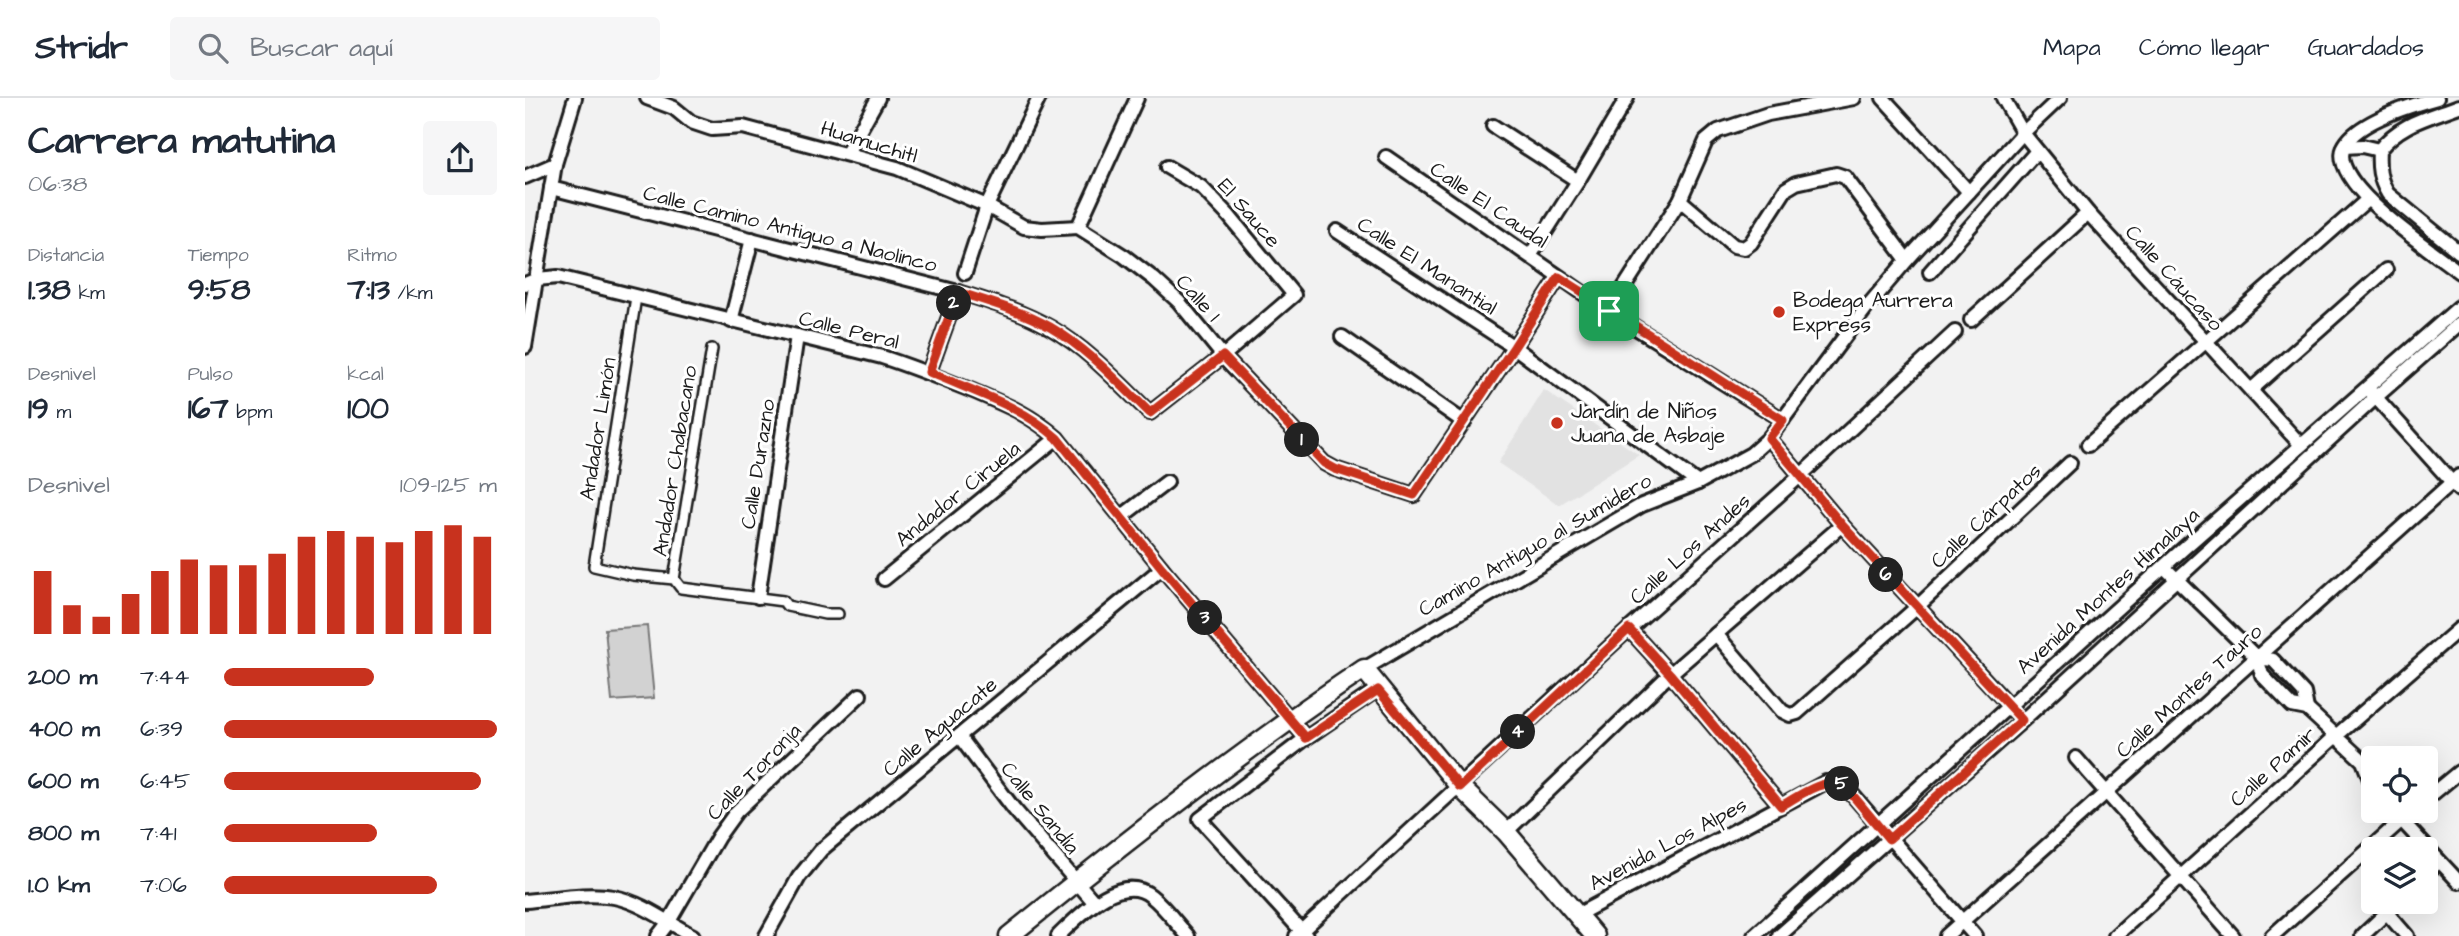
<!DOCTYPE html>
<html lang="es">
<head>
<meta charset="utf-8">
<style>
  body { margin:0; font-family:"Architects Daughter",sans-serif; background:#f6f6f7; color:#1f2937; height:100vh; display:flex; flex-direction:column; font-size:26px; white-space:nowrap }
  * { box-sizing:border-box; margin:0 }
  p { font-size:23px; color:#747a83 }
  .icon { flex:none; width:38px; height:38px; fill:none; stroke:currentColor; stroke-width:2; stroke-linecap:round; stroke-linejoin:round }
  .map { position:relative; flex:1; overflow:hidden }
  .details { display:flex; flex-direction:column; background:#fff; width:525px }
  .details>* { flex:none }
  .controls { position:absolute; left:1836px; top:648px; display:grid; gap:14px }
  .controls a { display:grid; place-items:center; width:77px; height:77px; border-radius:7px; background:#fff; box-shadow:0 7px 28px #0002; font-size:35px }
  .pin { position:absolute; display:grid; place-items:center; width:60px; height:60px; color:#fff; margin:-30px; border-radius:14px; box-shadow:0 4px 10px #0006 }
  .km { position:absolute; width:35px; height:35px; margin:-18px; border-radius:50%; background:#222; color:#fff; font-size:19px; line-height:35px; text-align:center }
  .round { display:grid; place-items:center; flex:none; width:74px; height:74px; border-radius:7px; background:#f6f6f7 }
  .headline { display:flex; align-items:center; justify-content:space-between; height:119px; padding:0 28px }
  h1 { font-size:38px; font-weight:800; line-height:52px }
  .stats { display:grid; grid-template-columns:repeat(3,1fr); gap:10px; height:119px; padding:7px 28px }
  .stats div { display:grid; align-content:center }
  .stats b { font-size:30px; font-weight:800 }
  .stats small { font-size:19px; font-weight:400 }
  .stats p { font-size:19px }
  .chart { height:196px; padding:14px 28px }
  .chart p { display:flex; justify-content:space-between }
  .chart svg { width:100%; height:126px; margin-top:7px; stroke:#c8321e; stroke-width:6 }
  ul { padding:0 28px; list-style:none; font-size:23px }
  li { display:grid; grid-template-columns:112px 84px 1fr; align-items:center; height:52px }
  li i { height:18px; border-radius:9px; background:#c8321e }
  header { display:flex; align-items:center; gap:42px; box-sizing:border-box; height:98px; padding:0 35px; background:#fff; border-bottom:2px solid #e0e1e3 }
  header strong { font-size:33px }
  nav { display:flex; gap:38px; margin-inline-start:auto; font-size:24px }
  .search { width:490px; height:63px; background:#f6f6f7; display:flex; align-items:center; gap:18px; box-sizing:border-box; padding:0 24px; border-radius:7px; color:#747a83; font-size:26px }
  main { display:flex; flex:1; min-height:0 }
  .map>svg:first-child { display:block }
</style>
</head>
<body>
<header>
<strong>Stridr</strong>
<div class="search"><svg class="icon" aria-label="search" viewBox="0 0 24 24"><circle cx="10" cy="10" r="6"/><path d="M15 15l6 6"/></svg>Buscar aquí</div>
<nav><a>Mapa</a><a>Cómo llegar</a><a>Guardados</a></nav>
</header>
<main>
<section class="details">
<div class="headline"><div><h1>Carrera matutina</h1><p>06:38</p></div><a class="round"><svg class="icon" aria-label="share" viewBox="0 0 24 24"><path d="M12 15V3M7 8l5-5 5 5M5 13v7h14v-7"/></svg></a></div>
<div class="stats">
<div><p>Distancia</p><b>1.38<small> km</small></b></div>
<div><p>Tiempo</p><b>9:58</b></div>
<div><p>Ritmo</p><b>7:13<small> /km</small></b></div>
</div>
<div class="stats">
<div><p>Desnivel</p><b>19<small> m</small></b></div>
<div><p>Pulso</p><b>167<small> bpm</small></b></div>
<div><p>kcal</p><b>100</b></div>
</div>
<div class="chart"><p><span>Desnivel</span>109–125 m</p>
<svg viewBox="0 0 160 44" preserveAspectRatio="none"><path d="M5 44V22M15 44V34M25 44V38M35 44V30M45 44V22M55 44V18M65 44V20M75 44V20M85 44V16M95 44V10M105 44V8M115 44V10M125 44V12M135 44V8M145 44V6M155 44V10"/></svg>
</div>
<ul>
<li><b>200 m</b>7:44<i style="width:55%"></i></li>
<li><b>400 m</b>6:39<i style="width:100%"></i></li>
<li><b>600 m</b>6:45<i style="width:94%"></i></li>
<li><b>800 m</b>7:41<i style="width:56%"></i></li>
<li><b>1.0 km</b>7:06<i style="width:78%"></i></li>
</ul>
</section>
<div class="map">
<svg width="1934" height="838" viewBox="0 0 1934 838">
  <rect width="100%" height="100%" fill="#f2f2f2"/>
  <filter id="ink" filterUnits="userSpaceOnUse"><feTurbulence type="fractalNoise" baseFrequency=".0143" numOctaves="2"/><feDisplacementMap in="SourceGraphic" scale="14" xChannelSelector="R" yChannelSelector="G"/><feConvolveMatrix kernelMatrix="1 2 1 2 8 2 1 2 1" color-interpolation-filters="sRGB"/></filter>
  <g filter="url(#ink)">
    <path fill="#e2e2e2" d="M1019 292 1114 357 1034 407 973 365Z"/>
    <path fill="#d2d2d2" stroke="#777" stroke-width="2" d="M122 528 129 600 87 603 80 531Z"/>
    <g fill="none" stroke-linecap="round" stroke-linejoin="round">
      <defs>
        <g id="pedestrian">
          <path d="M111 199 69 468 108 477 149 481 156 490 258 503 262 508 300 516H313"/>
          <path d="M149 481 187 251"/>
        </g>
        <g id="minor">
          <path d="M122 0 149 10 166 24 187 31 218 29 372 70 462 108 499 129 517 131 553 129"/>
          <path d="M1358 0 1444 94"/>
          <path d="M1478 0 1498 35 1563 115 1776 347"/>
          <path d="M1912 0C1887 7 1830 24 1819 49 1802 85 1909 154 1934 174"/>
          <path d="M968 28 1053 83"/>
          <path d="M1819 49 1837 48 1854 52"/>
          <path d="M1854 52C1853 69 1854 81 1863 96L1934 154"/>
          <path d="M1854 52C1875 25 1903 20 1934 8"/>
          <path d="M322 55 353 0"/>
          <path d="M861 59 1084 213 1258 322"/>
          <path d="M0 79 30 66"/>
          <path d="M26 90 433 194C465 204 497 213 526 230 563 251 594 285 625 315L698 258 769 197 704 118 676 89 642 69"/>
          <path d="M1155 102 1209 148 1219 150 1226 145 1261 91 1271 85 1311 76 1320 79 1382 162"/>
          <path d="M553 129 599 158 629 181 654 204 698 258 799 365 810 371 889 397 989 249 1034 179"/>
          <path d="M553 129 612 0"/>
          <path d="M812 133 989 249 1173 385"/>
          <path d="M1005 158 1053 83 1102 0"/>
          <path d="M1405 174 1512 53"/>
          <path d="M440 175 462 108 514 0"/>
          <path d="M0 186 12 181 33 179 357 259C388 269 418 281 448 293 481 307 505 316 532 340L637 470 781 640"/>
          <path d="M1084 213 1155 102 1181 43 1193 33 1243 16 1329 0"/>
          <path d="M1446 222 1563 115"/>
          <path d="M206 223 227 141"/>
          <path d="M817 239 939 324"/>
          <path d="M0 249 30 66 50 0"/>
          <path d="M404 274 433 194"/>
          <path d="M1726 292 1861 172"/>
          <path d="M1846 294 1934 392"/>
          <path d="M1244 340 1317 427 1489 613"/>
          <path d="M1563 347 1842 102"/>
          <path d="M596 419 642 384"/>
          <path d="M1639 469 1732 560 1737 577 1767 608 1782 611 1838 663 1848 689"/>
          <path d="M359 481 532 340"/>
          <path d="M233 499 272 238"/>
          <path d="M1104 531 1145 576 1256 708"/>
          <path d="M1191 536 1257 613 1265 617 1272 615 1391 510 1545 365"/>
          <path d="M1732 560 1748 562 1779 595 1782 611"/>
          <path d="M839 571 1117 407 1173 385 1226 356 1244 340 1341 210 1382 162 1498 35 1535 0"/>
          <path d="M434 638 489 711 569 804"/>
          <path d="M1551 660 1708 838"/>
          <path d="M1900 702 1934 674"/>
          <path d="M1867 712 1934 784"/>
          <path d="M981 734 1145 576 1317 427"/>
          <path d="M1900 777 1913 764"/>
          <path d="M0 803C28 801 61 794 89 799 116 804 144 825 168 838"/>
          <path d="M1862 815 1882 838"/>
          <path d="M1052 817 1301 684H1310L1319 687 1450 838"/>
          <path d="M133 838 143 825 193 739 211 714 335 597"/>
          <path d="M241 838 274 779 296 752 637 470"/>
          <path d="M533 838C553 819 595 773 626 798 640 809 651 825 663 838"/>
          <path d="M771 838 1104 531 1275 378 1430 234"/>
          <path d="M781 838 675 721 781 640 853 591"/>
          <path d="M1229 838 1657 452 1934 209"/>
          <path d="M1254 838 1498 622 1851 299 1934 226"/>
          <path d="M1421 838 1934 378"/>
          <path d="M1590 838 1811 638 1934 531"/>
          <path d="M1747 838 1888 712"/>
          <path d="M1837 838 1874 803"/>
        </g>
        <path id="secondary" d="M484 838C599 745 716 653 839 571L935 689 981 734 1070 838"/>
      </defs>
      <use href="#pedestrian" stroke="#1c1c1c" stroke-width="14"/>
      <use href="#minor" stroke="#1c1c1c" stroke-width="18"/>
      <use href="#secondary" stroke="#1c1c1c" stroke-width="23"/>
      <use href="#pedestrian" stroke="#fff" stroke-width="9"/>
      <use href="#minor" stroke="#fff" stroke-width="12"/>
      <use href="#secondary" stroke="#fff" stroke-width="18"/>
    </g>
  </g>
  <g fill="none" stroke-linecap="round" stroke-linejoin="round" filter="url(#ink)">
    <defs>
      <path id="route" d="M1034 179 1258 322 1244 340 1317 427 1497 622 1364 741 1319 687C1298 679 1274 698 1256 708L1145 576 1104 531 935 689 853 592 781 640 637 470 532 340C495 307 449 294 404 274L433 194C464 204 497 213 525 229 563 251 594 285 625 315L698 258 799 365 810 371 889 397 989 249Z"/>
    </defs>
    <use href="#route" stroke="#fff" stroke-width="14"/>
    <use href="#route" stroke="#c8321e" stroke-width="9"/>
  </g>
  <g fill="#c8321e" stroke="#fff" stroke-width="2.5">
    <circle cx="1254" cy="214" r="7"/>
    <circle cx="1032" cy="325" r="7"/>
  </g>
  <g text-anchor="middle" dominant-baseline="central" stroke-width="6" stroke-linejoin="round" paint-order="stroke">
    <g font-size="21" fill="#1c1c1c" stroke="#fff">
      <text transform="translate(344 44) rotate(17)">Huamuchitl</text>
      <text transform="translate(964 107) rotate(34)">Calle El Caudal</text>
      <text transform="translate(724 115) rotate(49)">El Sauce</text>
      <text transform="translate(265 131) rotate(14)">Calle Camino Antiguo a Naolinco</text>
      <text transform="translate(902 168) rotate(33)">Calle El Manantial</text>
      <text transform="translate(1649 180) rotate(48)">Calle Cáucaso</text>
      <text transform="translate(673 200) rotate(48)">Calle 1</text>
      <text transform="translate(324 232) rotate(14)">Calle Peral</text>
      <text transform="translate(73 331) rotate(-81)">Andador Limón</text>
      <text transform="translate(150 363) rotate(-81)">Andador Chabacano</text>
      <text transform="translate(233 366) rotate(-81)">Calle Durazno</text>
      <text transform="translate(433 396) rotate(-39)">Andador Ciruela</text>
      <text transform="translate(1461 418) rotate(-43)">Calle Cárpatos</text>
      <text transform="translate(1010 447) rotate(-30)">Camino Antiguo al Sumidero</text>
      <text transform="translate(1165 451) rotate(-42)">Calle Los Andes</text>
      <text transform="translate(1583 493) rotate(-42)">Avenida Montes Himalaya</text>
      <text transform="translate(1664 593) rotate(-42)">Calle Montes Tauro</text>
      <text transform="translate(415 629) rotate(-40)">Calle Aguacate</text>
      <text transform="translate(1748 669) rotate(-42)">Calle Pamir</text>
      <text transform="translate(229 674) rotate(-46)">Calle Toronja</text>
      <text transform="translate(515 710) rotate(51)">Calle Sandía</text>
      <text transform="translate(1143 746) rotate(-28)">Avenida Los Alpes</text>
    </g>
    <g font-size="21" fill="#1c1c1c" stroke="#fff" text-anchor="start">
      <text x="1268" y="202">Bodega Aurrera<tspan x="1268" dy="24">Express</tspan></text>
      <text x="1046" y="313">Jardín de Niños<tspan x="1046" dy="24">Juana de Asbaje</tspan></text>
    </g>
  </g>
</svg>
<div class="controls">
<a><svg class="icon" aria-label="locate" viewBox="0 0 24 24"><circle cx="12" cy="12" r="6"/><path d="M12 2v4M12 18v4M2 12h4M18 12h4"/></svg></a>
<a><svg class="icon" aria-label="layers" viewBox="0 0 24 24"><path d="M12 4l9 5-9 5-9-5zM3 14l9 5 9-5"/></svg></a>
</div>
<div class="pin" style="left:1084px;top:213px;background:#1e9e55"><svg class="icon" aria-label="arrive" viewBox="0 0 24 24"><path d="M6 21V4h12l-3 4 3 4H6"/></svg></div>
<b class="km" style="left:777px;top:342px">1</b>
<b class="km" style="left:429px;top:205px">2</b>
<b class="km" style="left:680px;top:520px">3</b>
<b class="km" style="left:993px;top:634px">4</b>
<b class="km" style="left:1317px;top:686px">5</b>
<b class="km" style="left:1361px;top:477px">6</b>
</div>
</main>
</body>
</html>
